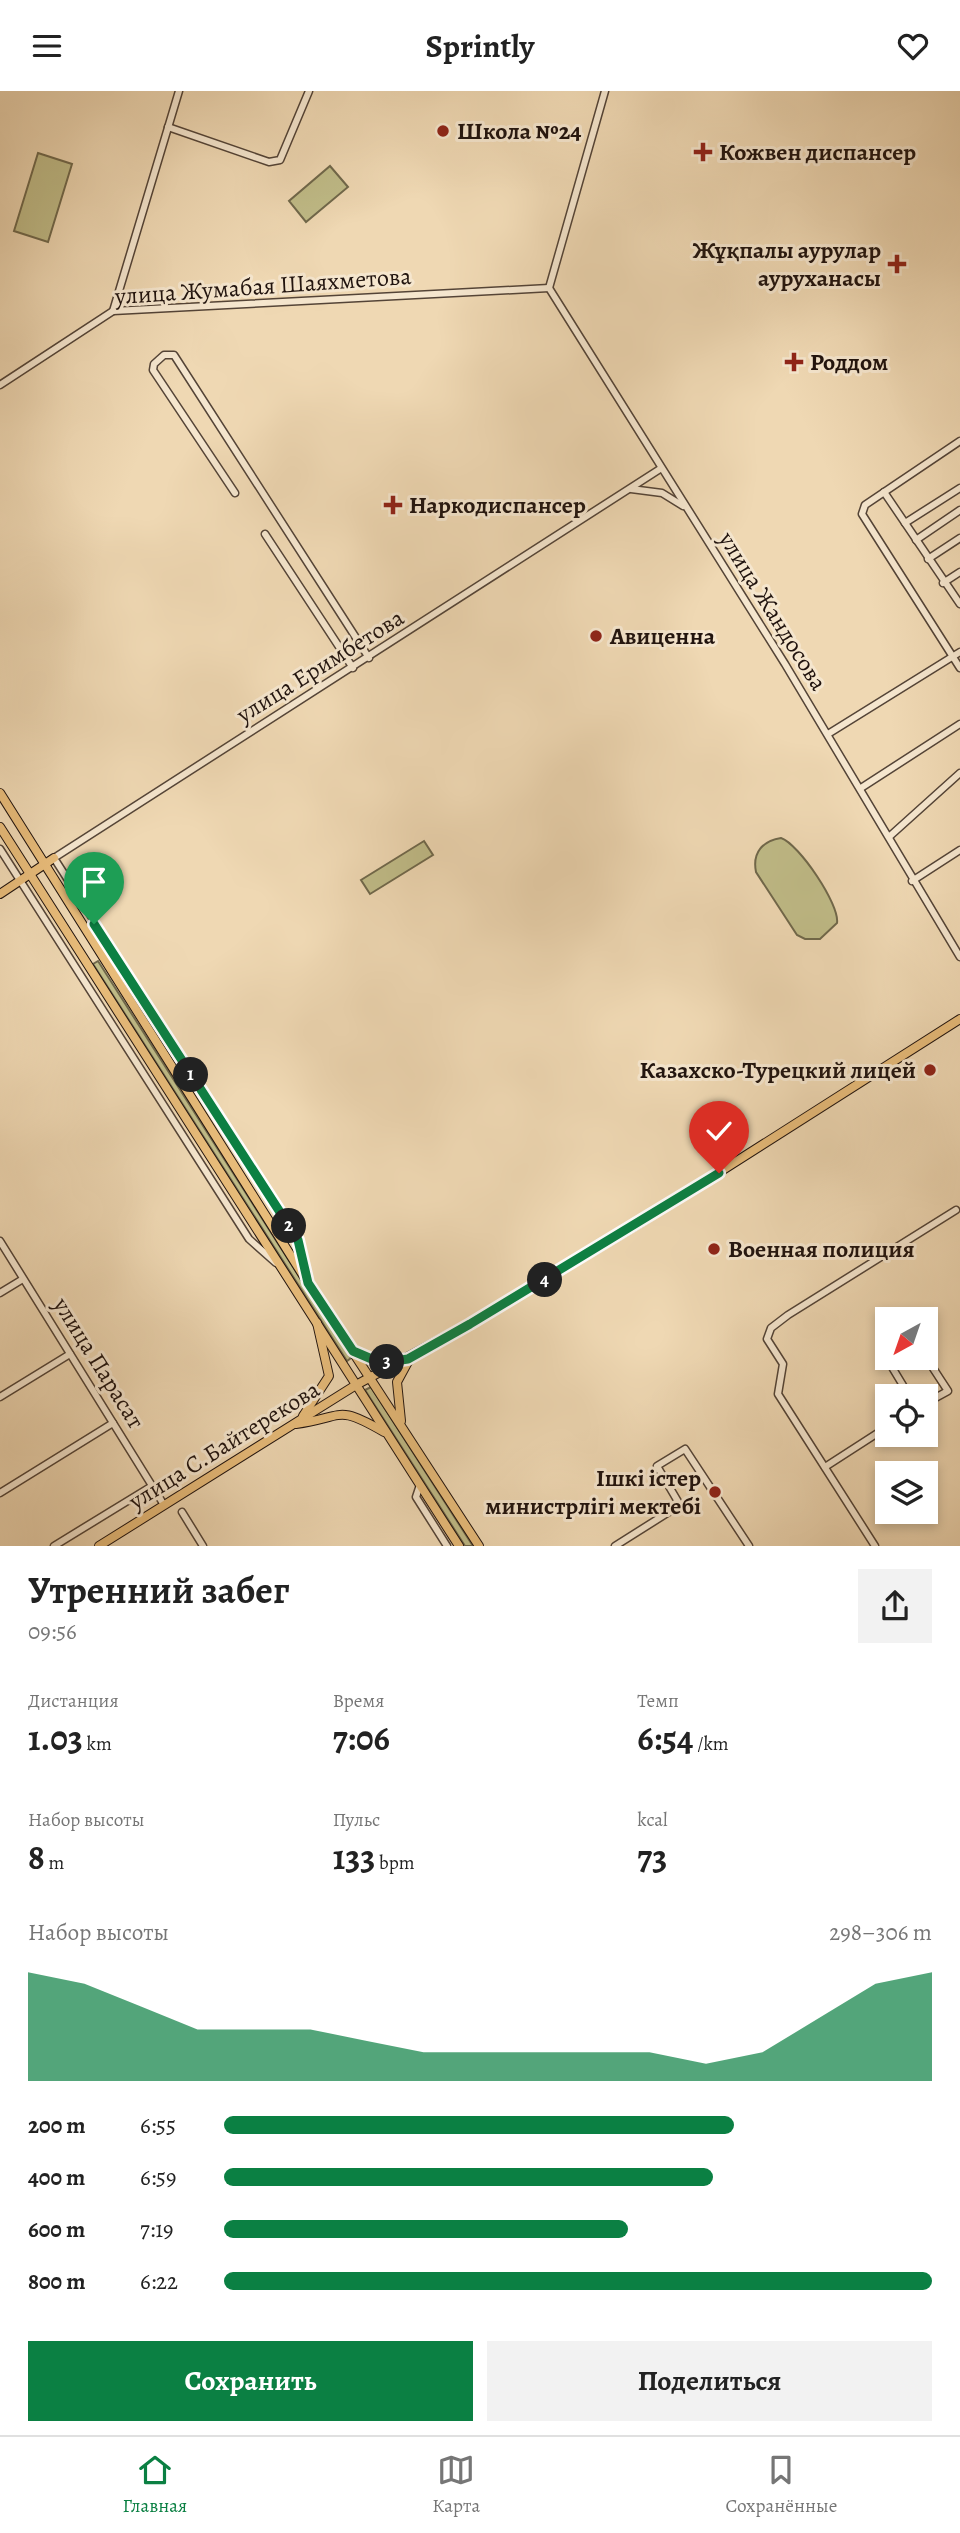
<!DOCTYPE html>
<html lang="ru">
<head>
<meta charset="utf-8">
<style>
  body { margin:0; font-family:Alegreya,serif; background:#f2f2f2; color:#222; height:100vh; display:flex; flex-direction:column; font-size:26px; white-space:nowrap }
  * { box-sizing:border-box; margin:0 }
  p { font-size:23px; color:#767676 }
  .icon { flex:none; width:38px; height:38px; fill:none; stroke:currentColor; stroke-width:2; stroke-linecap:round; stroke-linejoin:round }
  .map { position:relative; height:1455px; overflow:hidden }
  .details { display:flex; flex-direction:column; background:#fff; flex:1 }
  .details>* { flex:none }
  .needle { width:46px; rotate:220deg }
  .buttons { position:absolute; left:875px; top:1216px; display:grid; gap:14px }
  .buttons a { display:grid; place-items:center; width:63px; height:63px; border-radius:0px; background:#fff; box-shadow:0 4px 10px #0003; font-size:35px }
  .pin { position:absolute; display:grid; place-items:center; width:60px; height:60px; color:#fff; margin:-72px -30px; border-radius:50% 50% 50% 0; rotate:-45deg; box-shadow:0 0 7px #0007 }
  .pin .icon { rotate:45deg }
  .km { position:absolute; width:35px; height:35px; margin:-18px; border-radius:50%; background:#222; color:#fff; font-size:19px; line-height:35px; text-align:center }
  .round { display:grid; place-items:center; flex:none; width:74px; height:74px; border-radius:0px; background:#f2f2f2 }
  .summary { display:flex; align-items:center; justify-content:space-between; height:119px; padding:0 28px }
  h1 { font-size:38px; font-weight:600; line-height:52px }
  .metrics { display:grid; grid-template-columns:repeat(3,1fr); gap:10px; height:119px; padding:7px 28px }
  .metrics div { display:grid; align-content:center }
  .metrics b { font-size:35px; font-weight:600 }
  .metrics small { font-size:19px; font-weight:400 }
  .metrics p { font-size:19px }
  .chart { height:196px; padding:14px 28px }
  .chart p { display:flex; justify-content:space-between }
  .chart svg { width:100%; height:126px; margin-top:7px; fill:#0b8043; opacity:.7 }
  .cta { display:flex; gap:14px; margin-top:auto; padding:14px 28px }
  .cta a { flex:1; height:80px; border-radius:0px; background:#0b8043; color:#fff; font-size:28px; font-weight:600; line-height:80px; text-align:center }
  .cta a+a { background:#f2f2f2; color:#222 }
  ul { padding:0 28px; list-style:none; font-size:23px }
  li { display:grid; grid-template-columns:112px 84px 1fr; align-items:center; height:52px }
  li i { height:18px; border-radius:9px; background:#0b8043 }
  header { display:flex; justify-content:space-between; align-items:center; height:91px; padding:0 28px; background:#fff; font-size:32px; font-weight:600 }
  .dock { display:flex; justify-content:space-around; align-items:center; height:98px; border-top:2px solid #e0e0e0; background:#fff; font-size:19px; color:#767676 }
  .dock a { display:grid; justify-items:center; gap:4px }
  .dock .active { color:#0b8043 }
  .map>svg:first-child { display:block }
</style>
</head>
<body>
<header><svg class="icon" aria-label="menu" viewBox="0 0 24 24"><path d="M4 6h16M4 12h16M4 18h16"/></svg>Sprintly<svg class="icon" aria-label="heart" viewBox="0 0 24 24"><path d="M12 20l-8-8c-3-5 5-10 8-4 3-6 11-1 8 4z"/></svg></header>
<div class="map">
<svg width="960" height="1455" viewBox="0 0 960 1455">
  <rect width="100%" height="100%" fill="#efd8b3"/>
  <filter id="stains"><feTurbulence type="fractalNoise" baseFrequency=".00286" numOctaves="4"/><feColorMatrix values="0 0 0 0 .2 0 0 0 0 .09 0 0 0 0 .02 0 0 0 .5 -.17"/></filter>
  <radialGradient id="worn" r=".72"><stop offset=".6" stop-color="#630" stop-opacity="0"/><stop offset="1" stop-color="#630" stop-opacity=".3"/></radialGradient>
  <g fill="#c0bc88" stroke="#70684b" stroke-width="2">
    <path d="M38 62 72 73 48 151 14 140Z"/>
    <path d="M330 75 348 96 306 131 289 110Z"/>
    <path d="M781 747C799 753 840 814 837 832L820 848H805L797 844 756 781C752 761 763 750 781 747Z"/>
    <path d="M424 750 433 764 370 803 361 789Z"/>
    <path d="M98 870 351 1267 347 1270 93 873Z"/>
    <path d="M371 1296 473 1455H465L365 1299Z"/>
  </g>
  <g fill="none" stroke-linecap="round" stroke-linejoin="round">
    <defs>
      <g id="minor">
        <path d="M168 36 269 71 280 69 309 0"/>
        <path d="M549 197 785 573 960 866"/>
        <path d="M549 197 605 0"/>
        <path d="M113 220 179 0"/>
        <path d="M0 294 113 220 549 197"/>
        <path d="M960 350 865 414 862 423 960 577"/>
        <path d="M631 398 662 402 683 415"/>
        <path d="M884 401 960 513"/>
        <path d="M235 402 153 279 154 273 164 264H174L369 567"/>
        <path d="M905 432 960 397"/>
        <path d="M265 443 353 577"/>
        <path d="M916 449 960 419"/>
        <path d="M928 468 960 447"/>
        <path d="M943 492 960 481"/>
        <path d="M828 643 960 561"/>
        <path d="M861 697 960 633"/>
        <path d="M890 745 960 682"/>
        <path d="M0 758 249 1148 276 1172"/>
        <path d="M912 790 960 759"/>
        <path d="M0 1150 164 1414"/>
        <path d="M307 1187 298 1149 54 767 660 378"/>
        <path d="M0 1202 23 1188"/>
        <path d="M881 1258 910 1306"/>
        <path d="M0 1306 70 1263"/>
        <path d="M926 1312 948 1300 931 1274"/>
        <path d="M825 1376 887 1336"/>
        <path d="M420 1394 416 1406 447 1455"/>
        <path d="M0 1402 113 1332"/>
        <path d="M182 1421 203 1455"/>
        <path d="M54 1455 152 1395"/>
        <path d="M615 1455 680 1414 657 1375 685 1358 749 1455"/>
        <path d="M875 1455 778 1303 783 1273 767 1248 771 1237 788 1224 956 1119"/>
      </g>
      <g id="major">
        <path d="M0 702 308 1192 479 1455"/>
        <path d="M0 736 459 1455"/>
        <path d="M0 803 54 767"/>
        <path d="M355 1261 377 1273 401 1268"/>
        <path d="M303 1325 329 1285 317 1232"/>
        <path d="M401 1330 397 1291 410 1267"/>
        <path d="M296 1333C345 1326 336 1313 384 1341"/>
        <path d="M99 1455 356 1294 496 1218 638 1133 960 928"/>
      </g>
    </defs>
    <use href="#minor" stroke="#544437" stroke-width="9"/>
    <use href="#major" stroke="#20130e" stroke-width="10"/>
    <use href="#minor" stroke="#f5e6ce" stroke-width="6"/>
    <use href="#major" stroke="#e8bc7a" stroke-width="8"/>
  </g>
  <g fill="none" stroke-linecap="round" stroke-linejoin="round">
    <defs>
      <path id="route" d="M94 833 298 1149 308 1192 353 1260 381 1272 408 1268 470 1233 719 1082"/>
    </defs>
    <use href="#route" stroke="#fff" stroke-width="14"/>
    <use href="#route" stroke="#0b8043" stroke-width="9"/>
  </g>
  <g fill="#8f2418" stroke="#f5e6ce" stroke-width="2.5">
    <circle cx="443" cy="40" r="7"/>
    <path d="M699.5 50.5h7v7h7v7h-7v7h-7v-7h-7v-7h7z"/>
    <path d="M893.5 162.5h7v7h7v7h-7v7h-7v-7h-7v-7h7z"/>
    <path d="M790.5 260.5h7v7h7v7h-7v7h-7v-7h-7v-7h7z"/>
    <path d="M389.5 403.5h7v7h7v7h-7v7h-7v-7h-7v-7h7z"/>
    <circle cx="596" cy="545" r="7"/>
    <circle cx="930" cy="979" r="7"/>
    <circle cx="714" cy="1158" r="7"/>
    <circle cx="715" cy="1401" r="7"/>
  </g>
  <g text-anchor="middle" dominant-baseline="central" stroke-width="6" stroke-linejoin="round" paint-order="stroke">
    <g font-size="24" font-weight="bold" fill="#20130e" stroke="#f5e6ce" text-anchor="start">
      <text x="457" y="40">Школа №24</text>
      <text x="719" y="61">Кожвен диспансер</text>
      <text x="881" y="159" text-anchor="end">Жұқпалы аурулар<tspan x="881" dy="28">ауруханасы</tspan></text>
      <text x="810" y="271">Роддом</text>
      <text x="409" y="414">Наркодиспансер</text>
      <text x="610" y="545">Авиценна</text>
      <text x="916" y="979" text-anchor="end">Казахско-Турецкий лицей</text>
      <text x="728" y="1158">Военная полиция</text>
      <text x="701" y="1387" text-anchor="end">Ішкі істер<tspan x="701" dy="28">министрлігі мектебі</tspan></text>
    </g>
    <g font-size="24" fill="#20130e" stroke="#f5e6ce">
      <text transform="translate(263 195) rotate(-4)">улица Жумабая Шаяхметова</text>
      <text transform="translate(773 520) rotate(58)">улица Жандосова</text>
      <text transform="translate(320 575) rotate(-32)">улица Еримбетова</text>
      <text transform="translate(99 1272) rotate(58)">улица Парасат</text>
      <text transform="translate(224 1354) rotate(-32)">улица С.Байтерекова</text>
    </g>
  </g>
  <rect width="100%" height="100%" filter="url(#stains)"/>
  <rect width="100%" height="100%" fill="url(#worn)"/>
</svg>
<div class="buttons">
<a><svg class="needle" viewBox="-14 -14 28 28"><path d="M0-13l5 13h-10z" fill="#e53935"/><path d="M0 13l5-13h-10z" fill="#767676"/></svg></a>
<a><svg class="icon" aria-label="locate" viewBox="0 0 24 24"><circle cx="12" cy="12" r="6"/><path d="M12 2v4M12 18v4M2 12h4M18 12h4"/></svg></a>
<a><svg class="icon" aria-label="layers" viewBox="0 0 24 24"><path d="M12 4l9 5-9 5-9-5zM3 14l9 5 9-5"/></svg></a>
</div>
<div class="pin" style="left:94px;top:833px;background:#1e9e55"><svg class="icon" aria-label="arrive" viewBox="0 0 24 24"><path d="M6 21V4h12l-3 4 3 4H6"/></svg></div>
<div class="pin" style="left:719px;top:1082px;background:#d93025"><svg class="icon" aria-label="check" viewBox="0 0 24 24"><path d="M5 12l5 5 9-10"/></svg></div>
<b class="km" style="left:191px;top:984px">1</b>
<b class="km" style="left:289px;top:1135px">2</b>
<b class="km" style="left:387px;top:1271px">3</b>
<b class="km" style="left:545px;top:1189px">4</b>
</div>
<section class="details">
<div class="summary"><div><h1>Утренний забег</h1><p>09:56</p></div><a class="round"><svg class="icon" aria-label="share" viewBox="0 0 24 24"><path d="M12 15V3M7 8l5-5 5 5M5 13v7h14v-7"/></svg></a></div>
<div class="metrics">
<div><p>Дистанция</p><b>1.03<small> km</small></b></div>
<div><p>Время</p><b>7:06</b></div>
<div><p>Темп</p><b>6:54<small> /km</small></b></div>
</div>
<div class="metrics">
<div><p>Набор высоты</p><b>8<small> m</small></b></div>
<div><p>Пульс</p><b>133<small> bpm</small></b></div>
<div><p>kcal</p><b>73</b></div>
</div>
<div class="chart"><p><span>Набор высоты</span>298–306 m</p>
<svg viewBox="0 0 160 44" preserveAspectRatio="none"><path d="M0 44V6L10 10L20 18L30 26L40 26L50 26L60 30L70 34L80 34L90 34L100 34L110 34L120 38L130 34L140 22L150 10L160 6V44z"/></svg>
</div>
<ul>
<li><b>200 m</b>6:55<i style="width:72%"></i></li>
<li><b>400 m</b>6:59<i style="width:69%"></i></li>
<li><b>600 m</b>7:19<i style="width:57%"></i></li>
<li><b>800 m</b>6:22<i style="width:100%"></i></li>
</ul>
<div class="cta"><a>Сохранить</a><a>Поделиться</a></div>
</section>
<nav class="dock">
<a class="active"><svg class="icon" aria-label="home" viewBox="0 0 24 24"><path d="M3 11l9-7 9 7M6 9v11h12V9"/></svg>Главная</a>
<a><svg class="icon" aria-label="map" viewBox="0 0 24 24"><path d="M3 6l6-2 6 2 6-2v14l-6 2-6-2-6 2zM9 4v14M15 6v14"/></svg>Карта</a>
<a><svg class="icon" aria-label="saved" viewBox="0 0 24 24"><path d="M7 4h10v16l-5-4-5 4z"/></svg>Сохранённые</a>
</nav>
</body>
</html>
